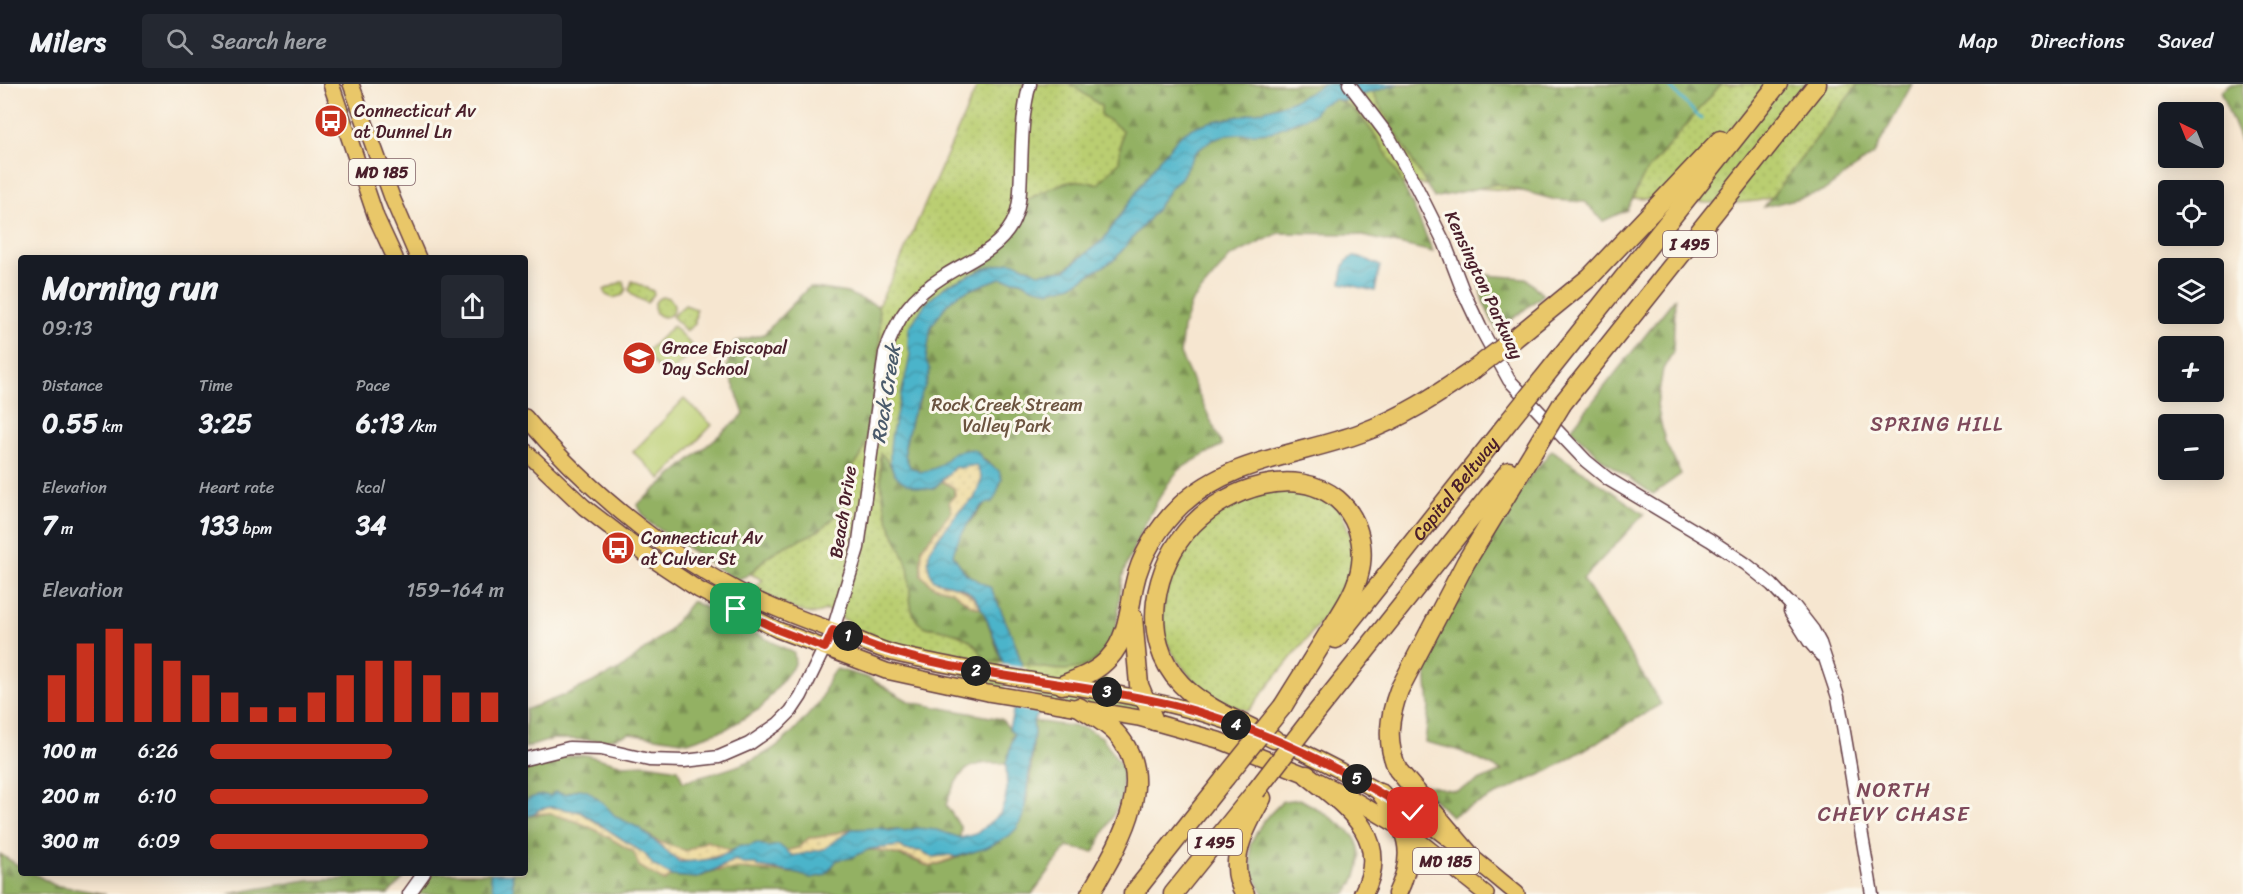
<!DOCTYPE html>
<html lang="en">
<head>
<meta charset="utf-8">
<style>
  body { margin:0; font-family:Sriracha,sans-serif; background:#242831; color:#f1f3f6; height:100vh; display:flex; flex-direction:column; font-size:22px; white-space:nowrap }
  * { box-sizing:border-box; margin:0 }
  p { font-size:20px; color:#9ea1a6 }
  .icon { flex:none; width:33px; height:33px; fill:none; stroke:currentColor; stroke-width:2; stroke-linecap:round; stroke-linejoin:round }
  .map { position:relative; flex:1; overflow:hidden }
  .sheet { position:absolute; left:18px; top:171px; width:510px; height:621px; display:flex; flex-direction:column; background:#171b24; border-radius:6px; box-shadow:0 3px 15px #0003 }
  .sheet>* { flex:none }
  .needle { width:39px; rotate:317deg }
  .fabs { position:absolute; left:2158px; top:18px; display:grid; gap:12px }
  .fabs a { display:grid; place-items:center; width:66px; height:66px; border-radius:6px; background:#171b24; box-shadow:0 3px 15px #0003; font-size:30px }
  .pin { position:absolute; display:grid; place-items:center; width:51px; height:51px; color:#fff; margin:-26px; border-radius:12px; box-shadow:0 3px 9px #0006 }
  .km { position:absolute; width:30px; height:30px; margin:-15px; border-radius:50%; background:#222; color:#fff; font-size:16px; line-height:30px; text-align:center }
  .round { display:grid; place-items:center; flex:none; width:63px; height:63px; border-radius:6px; background:#242831 }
  .overview { display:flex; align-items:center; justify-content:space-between; height:102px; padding:0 24px }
  h1 { font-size:33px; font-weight:800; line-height:45px }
  .metrics { display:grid; grid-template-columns:repeat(3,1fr); gap:9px; height:102px; padding:6px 24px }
  .metrics div { display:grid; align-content:center }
  .metrics b { font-size:26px; font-weight:800 }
  .metrics small { font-size:16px; font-weight:400 }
  .metrics p { font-size:16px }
  .chart { height:168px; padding:12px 24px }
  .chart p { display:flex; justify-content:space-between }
  .chart svg { width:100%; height:108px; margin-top:6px; stroke:#c8321e; stroke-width:6 }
  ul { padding:0 24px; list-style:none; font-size:20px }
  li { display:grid; grid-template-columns:96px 72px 1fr; align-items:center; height:45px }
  li i { height:15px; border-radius:8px; background:#c8321e }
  header { display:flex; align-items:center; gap:36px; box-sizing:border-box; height:84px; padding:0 30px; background:#171b24; border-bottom:2px solid #363941 }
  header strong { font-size:28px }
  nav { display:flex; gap:33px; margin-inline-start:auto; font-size:21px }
  .search { width:420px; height:54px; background:#242831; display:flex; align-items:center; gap:15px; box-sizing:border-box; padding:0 21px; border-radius:6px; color:#9ea1a6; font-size:22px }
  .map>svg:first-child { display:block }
</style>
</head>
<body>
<header>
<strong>Milers</strong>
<div class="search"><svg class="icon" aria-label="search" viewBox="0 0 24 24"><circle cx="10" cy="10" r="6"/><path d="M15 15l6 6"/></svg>Search here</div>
<nav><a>Map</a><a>Directions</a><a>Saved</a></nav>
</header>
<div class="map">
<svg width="2243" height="810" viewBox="0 0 2243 810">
  <defs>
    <pattern id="grass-dots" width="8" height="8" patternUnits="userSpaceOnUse" patternTransform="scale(1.5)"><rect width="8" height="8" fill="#bace71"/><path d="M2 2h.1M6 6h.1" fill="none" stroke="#a1b062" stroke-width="1.8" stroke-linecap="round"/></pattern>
    <pattern id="forest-firs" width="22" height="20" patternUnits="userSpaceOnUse" patternTransform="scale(1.5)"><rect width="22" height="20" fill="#93b163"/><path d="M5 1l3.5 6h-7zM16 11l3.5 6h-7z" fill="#7a8f52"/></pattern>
    <pattern id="sand-dots" width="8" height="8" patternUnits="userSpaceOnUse" patternTransform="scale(1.5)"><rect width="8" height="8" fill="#eeda9e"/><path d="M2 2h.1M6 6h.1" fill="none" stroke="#cebb88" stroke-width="1.8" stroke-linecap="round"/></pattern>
    <pattern id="water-waves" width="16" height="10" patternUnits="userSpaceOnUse" patternTransform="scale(1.5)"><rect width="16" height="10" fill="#4cb4ca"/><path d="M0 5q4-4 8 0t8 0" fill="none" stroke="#4192a4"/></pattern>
  </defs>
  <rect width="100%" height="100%" fill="#fbf7ec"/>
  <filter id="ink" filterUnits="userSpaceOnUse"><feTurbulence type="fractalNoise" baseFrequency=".0167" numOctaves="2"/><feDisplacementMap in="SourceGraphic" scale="12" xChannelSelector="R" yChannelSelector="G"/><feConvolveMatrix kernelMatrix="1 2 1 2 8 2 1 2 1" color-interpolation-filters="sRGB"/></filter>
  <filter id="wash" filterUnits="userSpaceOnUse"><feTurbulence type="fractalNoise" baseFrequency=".008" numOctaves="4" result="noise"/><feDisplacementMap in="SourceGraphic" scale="24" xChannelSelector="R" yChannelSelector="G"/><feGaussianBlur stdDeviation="1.35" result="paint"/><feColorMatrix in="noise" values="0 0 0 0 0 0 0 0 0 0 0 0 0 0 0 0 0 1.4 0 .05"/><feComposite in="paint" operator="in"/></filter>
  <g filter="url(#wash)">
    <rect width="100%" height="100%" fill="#f6e6d0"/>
    <g fill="url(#grass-dots)" stroke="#82764e" stroke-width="1.5">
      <path d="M978 0H1906L1789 109 1757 117 1724 120 1397 99 1266 141 1184 193 1095 526 1101 591C1121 609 1146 623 1172 630H1043L899 561 860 549 852 543 850 538 825 526C811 540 769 512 753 504L763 496 723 477 876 226 897 184Z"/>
      <path d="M623 197 626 205 623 211 613 214 606 211 604 206Z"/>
      <path d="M632 197 653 207 654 210 647 219 632 211 629 206Z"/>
      <circle cx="664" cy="223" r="10"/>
      <path d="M685 221 696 225 695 240 686 247 672 232Z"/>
      <path d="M1286 401 1338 421 1356 464 1350 493 1343 510 1248 627 1214 616 1195 599 1177 576 1164 554 1162 529 1174 471 1218 423Z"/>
    </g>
    <g fill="url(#forest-firs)" stroke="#6e6847" stroke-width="1.5">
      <path d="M1070 0H1323C1302 16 1271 25 1245 31 1224 36 1200 37 1182 50 1174 56 1169 67 1160 74L1104 155 1064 186 1038 189 1017 179 986 184 978 187 977 181 1001 164 1019 138 1029 115C1051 104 1073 90 1097 101L1119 78 1122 46 1101 31V22Z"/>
      <path d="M1398 0H1721L1644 91 1627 126 1603 137 1585 118 1556 116 1497 100 1434 114 1372 8Z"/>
      <path d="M1858 0H1912L1874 70 1822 108 1764 123Z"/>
      <path d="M2230 0H2243V63L2220 7Z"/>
      <path d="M1335 15C1375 25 1417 131 1433 168L1354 150 1279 149 1230 173 1191 219 1183 244 1180 270 1222 361C1209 369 1195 375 1182 384 1164 397 1130 468 1123 491 1116 518 1123 554 1100 573 1077 593 1049 585 1022 580L1014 556 991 504 966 490 953 471C957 442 990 422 1002 395 998 383 984 378 977 368L945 376 944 379 935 385 920 388 910 383 905 371V362L912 332 919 319 931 242 948 219 959 210 1000 194 1021 197 1032 203 1072 201 1114 176 1156 126 1170 105 1181 94 1195 69 1212 55 1226 51 1271 48 1313 30 1320 21Z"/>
      <path d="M1485 191 1526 194 1543 211 1497 247 1483 217 1479 200Z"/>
      <path d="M809 203 847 209 878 222C885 252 873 343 861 372 859 378 853 380 851 386 847 398 847 416 840 426 817 456 799 452 771 470 755 480 759 489 735 496L647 437 637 421 744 330 727 282 734 258 764 250Z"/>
      <path d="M1675 214 1673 268 1663 285 1657 321 1665 358 1681 390 1653 410 1604 377 1571 345Z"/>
      <path d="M1552 366 1644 430 1583 495 1661 620 1550 686 1451 732 1418 700 1456 707 1502 687 1458 666 1425 658 1429 623 1425 575 1465 499 1522 402Z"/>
      <path d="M880 369C888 375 889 380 894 388 902 401 920 403 933 405L942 397 954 404 953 427 922 464 921 491 933 502 952 507 971 521 983 525 1002 578H985C978 557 961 549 939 545 932 544 924 544 918 538 906 523 912 501 908 484 905 471 897 459 892 446 882 421 880 395 880 369Z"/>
      <path d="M692 517 794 569 795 580 761 624 726 645 688 658 630 649 606 656 553 655 525 664V626L565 611 619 586 668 547Z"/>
      <path d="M837 585 869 594 910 618 1001 635 1014 650 1006 680C969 675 957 687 946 721L961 744 960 754C953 752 946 749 938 747 926 744 917 747 906 747 902 747 900 745 896 745 883 746 869 744 855 745 839 746 824 756 809 754L798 764 786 767 779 761 768 763 757 759 749 762 740 761 732 767 707 757 686 767 657 757 639 744 616 733 595 713 578 705 566 710 555 708 550 712C542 710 532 712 525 717V682L548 674 586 671 623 681 646 680 678 685 683 698C711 690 746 682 771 666 789 654 803 637 817 621 828 609 823 596 837 585Z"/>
      <path d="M1033 637 1085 644 1102 653 1122 683V714L1094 768 1067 763 1032 810H514L512 789H525V733L548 729 576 737 596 746 634 768 664 797 672 792 697 794 715 787 740 785 795 789 811 794 825 791 837 776C848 774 859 767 870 766 881 764 919 778 930 783 952 775 1005 760 1018 741 1030 722 1032 673 1034 649Z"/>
      <path d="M1300 715C1313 722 1345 741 1354 753 1366 769 1357 798 1345 810H1264L1253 790 1250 761 1263 737 1283 717Z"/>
      <path d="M0 770 21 783V789H33L54 801 106 810H0Z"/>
      <path d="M352 789H409L388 810H228L301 797 345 795Z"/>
      <path d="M432 789H491L490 792 495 810H416Z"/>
    </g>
    <g fill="url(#sand-dots)" stroke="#9c7c64" stroke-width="1.5">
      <path d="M976 381 982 395 974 415 959 427 931 463 942 500C960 499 973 512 983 525L971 521 952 507 933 502 921 491 922 464 952 427 949 418 955 411 954 404 942 397 955 383Z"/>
      <path d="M551 723 581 728 645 770 653 781 672 792 664 797 639 782 634 768 596 746 576 737 548 729 534 730 540 725Z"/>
      <path d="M852 745 824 765 793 773 786 767 798 764 809 754C821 755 839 748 852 745Z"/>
      <path d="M657 757 686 767 707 757 732 767C699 778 682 788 657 757Z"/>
      <path d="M900 762 906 766 921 767 933 773 950 771 956 773 930 783 910 773 870 765Z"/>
      <path d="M735 776 743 780 756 779 759 783 795 789 740 785 715 787Z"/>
    </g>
    <g fill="#bace71" stroke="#82764e" stroke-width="1.5">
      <path d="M673 242 695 265 666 293 645 269Z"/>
      <path d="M684 315 712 341 661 395 633 368Z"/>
    </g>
    <g fill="url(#water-waves)" stroke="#4b6a7a" stroke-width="1.5">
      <path d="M1323 0H1398L1344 17 1335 15 1320 21 1314 30 1271 48 1226 51 1212 55 1195 69 1181 94 1170 105 1156 126 1114 176 1072 201 1050 207 1032 203 1021 197 1000 194 959 210 948 219 931 242 926 276 930 286 925 302 912 332 905 362V371L910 383 920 388C941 384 939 382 954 368L972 365 977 367 983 376 999 387 1002 395C999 401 997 414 992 418 990 420 986 419 983 421 973 430 955 458 953 471L966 490 991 504 1014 556 1038 631 1033 637 1034 649 1024 730 1017 744 1009 752 986 764 956 773 950 771 933 773 921 767 906 766 900 762 870 765 850 774 837 776 825 791 811 794 795 789 759 783 756 780H743L735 776 697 794 672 792 653 781 645 770 581 728 551 723 540 725 534 730 525 733V717C532 712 542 710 550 712L555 708 566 710 578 705 586 706 603 719 616 733 639 744 679 778C700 777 723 776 740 761L749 762 757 759 768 763 779 761 793 772 824 765 852 745 883 744 889 747 897 745 905 747 917 744 937 746 961 754 976 750 1000 730 1005 717 1007 706 1006 680 1014 650 1009 645C1010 639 1013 632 1013 626 1011 600 989 524 969 508 959 500 945 501 934 496 927 486 927 475 931 463L959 427 974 415 982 395 976 381 960 384 955 383 933 405C886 403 885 377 894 340 899 317 906 294 910 271L908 259 909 244 925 220 947 201 986 184 1009 178 1017 179 1038 189 1065 186 1104 155 1160 74C1169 67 1174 56 1182 50 1200 37 1224 36 1245 31 1272 25 1301 16 1323 0Z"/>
      <path d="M1355 173 1368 176 1380 182 1375 207 1341 199C1343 188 1342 174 1355 173Z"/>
      <path d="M491 789H512L514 810H495L490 792Z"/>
    </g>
    <path fill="#f6e6d0" d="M999 580 1026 584 1040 629 1009 624Z"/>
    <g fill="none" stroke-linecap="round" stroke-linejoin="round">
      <path stroke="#4cb4ca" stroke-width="3" d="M1667 0 1701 35"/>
    </g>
  </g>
  <g filter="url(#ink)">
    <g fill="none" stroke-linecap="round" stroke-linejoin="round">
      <defs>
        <g id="tertiary">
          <path d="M1349 0 1389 53 1417 104 1445 160 1463 207 1480 243 1509 296 1586 377 1608 395 1710 456 1746 480 1772 501 1788 518 1795 523 1813 546 1820 559 1838 613 1872 810"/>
          <path d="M1790 527 1809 557 1821 571"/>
          <path d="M525 675 569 664 601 665 649 676 684 677 719 673 749 660 778 640 791 627 801 612 833 546 858 464 885 269C897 233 912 212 944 192 969 176 997 167 1012 140 1021 123 1020 104 1021 86 1022 58 1022 27 1030 0"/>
          <path d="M409 810 424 789"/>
        </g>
        <g id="primary">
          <path d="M331 0 376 133 395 174"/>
          <path d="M351 0 393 116 418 174"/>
          <path d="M525 333C590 410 682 485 775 524 798 534 823 543 847 551 862 557 878 565 893 569 921 576 950 581 978 587 1060 603 1145 609 1226 637"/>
          <path d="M525 367 584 423 645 470 699 506 778 546 886 587 988 609 1139 634 1218 656 1307 691 1348 712 1405 746 1486 810"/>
          <path d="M1282 658C1327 679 1370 701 1412 728 1449 753 1483 782 1517 810"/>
        </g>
        <g id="motorway">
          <path d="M1514 255 1590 193 1720 56"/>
          <path d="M1542 296 1778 0"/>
          <path d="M1562 320 1817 0"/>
          <path d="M1133 533 1139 601 1154 637"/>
          <path id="s1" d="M1336 555 1509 337"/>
          <path d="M1062 601C1079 594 1097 588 1109 574 1127 555 1129 527 1134 502 1140 472 1159 442 1181 421 1230 375 1301 371 1361 349 1402 334 1437 311 1472 287"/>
          <path d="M1079 623C1091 631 1106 638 1116 649 1161 698 1116 764 1090 810"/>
          <path d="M1312 634 1509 387"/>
          <path d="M1274 655C1243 639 1205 625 1181 600 1138 555 1153 481 1193 440 1228 404 1295 381 1337 415 1356 431 1364 456 1361 480 1358 507 1340 530 1326 553 1312 576 1297 599 1283 622"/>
          <path d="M1307 691C1346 722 1393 754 1363 810"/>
          <path d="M1381 709C1406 745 1418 767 1397 810"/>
          <path d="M1470 771 1398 686C1385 659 1389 633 1399 606L1466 478 1533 368"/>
          <path d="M1133 810 1225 694"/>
          <path d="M1173 810 1256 707"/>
          <path d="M1245 810C1225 779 1246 742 1262 714"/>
        </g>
      </defs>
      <use href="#tertiary" stroke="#643d44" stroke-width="15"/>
      <use href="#primary" stroke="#643d44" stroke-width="18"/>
      <use href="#motorway" stroke="#643d44" stroke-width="21"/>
      <use href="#tertiary" stroke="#fff" stroke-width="12"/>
      <use href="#primary" stroke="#e9c769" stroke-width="15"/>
      <use href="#motorway" stroke="#e9c769" stroke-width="18"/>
      <defs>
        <g id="motorway-bridge">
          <path d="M1472 287 1514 255"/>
          <path d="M1509 337 1542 296"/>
          <path d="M1533 368 1562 320"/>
          <path d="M1225 694 1283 622"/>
          <path d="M1256 707 1312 634"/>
        </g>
      </defs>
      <use href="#motorway-bridge" stroke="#643d44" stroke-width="21" stroke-linecap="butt"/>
      <use href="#motorway-bridge" stroke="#e9c769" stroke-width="18"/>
    </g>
  </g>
  <g fill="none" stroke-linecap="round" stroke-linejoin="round" filter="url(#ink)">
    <defs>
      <path id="route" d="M736 525 778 546 825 564 833 546C853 553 872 563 893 568 985 594 1081 599 1174 621 1259 643 1339 682 1413 729"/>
    </defs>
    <use href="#route" stroke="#fff" stroke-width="12"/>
    <use href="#route" stroke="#c8321e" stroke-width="8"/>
  </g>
  <defs>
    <symbol id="bus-disc" viewBox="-11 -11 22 22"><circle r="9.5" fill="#c8321e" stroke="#fbf7ec"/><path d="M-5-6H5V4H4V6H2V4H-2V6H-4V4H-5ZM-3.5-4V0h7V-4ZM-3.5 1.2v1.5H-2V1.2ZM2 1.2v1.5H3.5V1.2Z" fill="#fff"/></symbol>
    <symbol id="school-disc" viewBox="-11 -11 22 22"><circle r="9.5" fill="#c8321e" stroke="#fbf7ec"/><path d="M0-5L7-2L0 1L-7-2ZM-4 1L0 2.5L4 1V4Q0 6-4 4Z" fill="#fff"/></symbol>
  </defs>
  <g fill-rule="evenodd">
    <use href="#bus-disc" x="312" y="18" width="38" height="38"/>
    <use href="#school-disc" x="620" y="255" width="38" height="38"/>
    <use href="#bus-disc" x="599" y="445" width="38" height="38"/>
  </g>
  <g text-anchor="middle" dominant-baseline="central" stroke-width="6" stroke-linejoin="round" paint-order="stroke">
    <g fill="#fbf7ec" stroke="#7f6065" stroke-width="1.5">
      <rect x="349" y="75" width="66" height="26" rx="4.5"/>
      <rect x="1663" y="147" width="54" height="26" rx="4.5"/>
      <rect x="1188" y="745" width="54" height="26" rx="4.5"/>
      <rect x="1413" y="764" width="66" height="26" rx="4.5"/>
    </g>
    <g font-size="16" font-weight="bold" fill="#4a1f2b">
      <text x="382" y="88">MD 185</text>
      <text x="1690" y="160">I 495</text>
      <text x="1215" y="758">I 495</text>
      <text x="1446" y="777">MD 185</text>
    </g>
    <g font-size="18" fill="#4a1f2b" stroke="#fbf7ec" text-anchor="start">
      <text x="354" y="27">Connecticut Av<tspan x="354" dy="21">at Dunnel Ln</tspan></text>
      <text x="662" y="264">Grace Episcopal<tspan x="662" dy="21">Day School</tspan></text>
      <text x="641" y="454">Connecticut Av<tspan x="641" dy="21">at Culver St</tspan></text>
    </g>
    <g font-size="18" fill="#4a1f2b" stroke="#fbf7ec">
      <text transform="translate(1484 201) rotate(65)">Kensington Parkway</text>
      <text stroke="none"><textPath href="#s1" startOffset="192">Capital Beltway</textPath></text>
      <text transform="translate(843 428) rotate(-81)">Beach Drive</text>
    </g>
    <g font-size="18" fill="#6c5440" stroke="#fbf7ec">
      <text x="1007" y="321">Rock Creek Stream<tspan x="1007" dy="21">Valley Park</tspan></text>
    </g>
    <g font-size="20" font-style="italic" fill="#4b5b6b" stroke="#fbf7ec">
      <text transform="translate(886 310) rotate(-81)">Rock Creek</text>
    </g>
    <g font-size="20" letter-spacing="1.5" fill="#7e495b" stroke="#fbf7ec">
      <text x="1937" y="340">SPRING HILL</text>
    </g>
    <g font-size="21" letter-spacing="1.5" fill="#7e495b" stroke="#fbf7ec">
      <text x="1894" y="706">NORTH<tspan x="1894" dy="24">CHEVY CHASE</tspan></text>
    </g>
  </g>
</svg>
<div class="fabs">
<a><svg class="needle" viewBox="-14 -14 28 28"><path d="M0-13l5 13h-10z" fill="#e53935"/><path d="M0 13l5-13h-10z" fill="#9ea1a6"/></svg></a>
<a><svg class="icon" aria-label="locate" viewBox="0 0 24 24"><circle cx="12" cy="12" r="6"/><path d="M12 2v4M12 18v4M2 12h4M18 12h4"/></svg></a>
<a><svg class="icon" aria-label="layers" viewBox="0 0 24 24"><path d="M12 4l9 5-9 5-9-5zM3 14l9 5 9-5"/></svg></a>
<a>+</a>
<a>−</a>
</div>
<div class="pin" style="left:736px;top:525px;background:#1e9e55"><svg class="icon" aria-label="arrive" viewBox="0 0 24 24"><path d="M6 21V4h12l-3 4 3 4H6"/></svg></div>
<div class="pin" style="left:1413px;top:729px;background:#d93025"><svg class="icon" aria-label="check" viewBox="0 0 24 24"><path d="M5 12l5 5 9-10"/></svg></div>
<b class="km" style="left:848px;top:552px">1</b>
<b class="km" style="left:976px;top:587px">2</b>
<b class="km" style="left:1107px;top:608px">3</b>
<b class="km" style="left:1236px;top:641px">4</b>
<b class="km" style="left:1357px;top:695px">5</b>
<section class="sheet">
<div class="overview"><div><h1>Morning run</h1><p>09:13</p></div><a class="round"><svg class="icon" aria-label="share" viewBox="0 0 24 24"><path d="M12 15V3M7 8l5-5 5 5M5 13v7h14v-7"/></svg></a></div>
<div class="metrics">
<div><p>Distance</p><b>0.55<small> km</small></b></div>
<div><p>Time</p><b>3:25</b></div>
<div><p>Pace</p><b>6:13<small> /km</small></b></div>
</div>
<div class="metrics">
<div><p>Elevation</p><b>7<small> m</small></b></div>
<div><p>Heart rate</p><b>133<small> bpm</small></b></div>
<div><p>kcal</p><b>34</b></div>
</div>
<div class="chart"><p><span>Elevation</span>159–164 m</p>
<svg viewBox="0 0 160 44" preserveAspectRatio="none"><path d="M5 44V25M15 44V12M25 44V6M35 44V12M45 44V19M55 44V25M65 44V32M75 44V38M85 44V38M95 44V32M105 44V25M115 44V19M125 44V19M135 44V25M145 44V32M155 44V32"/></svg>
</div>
<ul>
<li><b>100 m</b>6:26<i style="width:62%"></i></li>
<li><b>200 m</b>6:10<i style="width:74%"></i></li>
<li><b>300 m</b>6:09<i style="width:74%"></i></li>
</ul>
</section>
</div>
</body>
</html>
